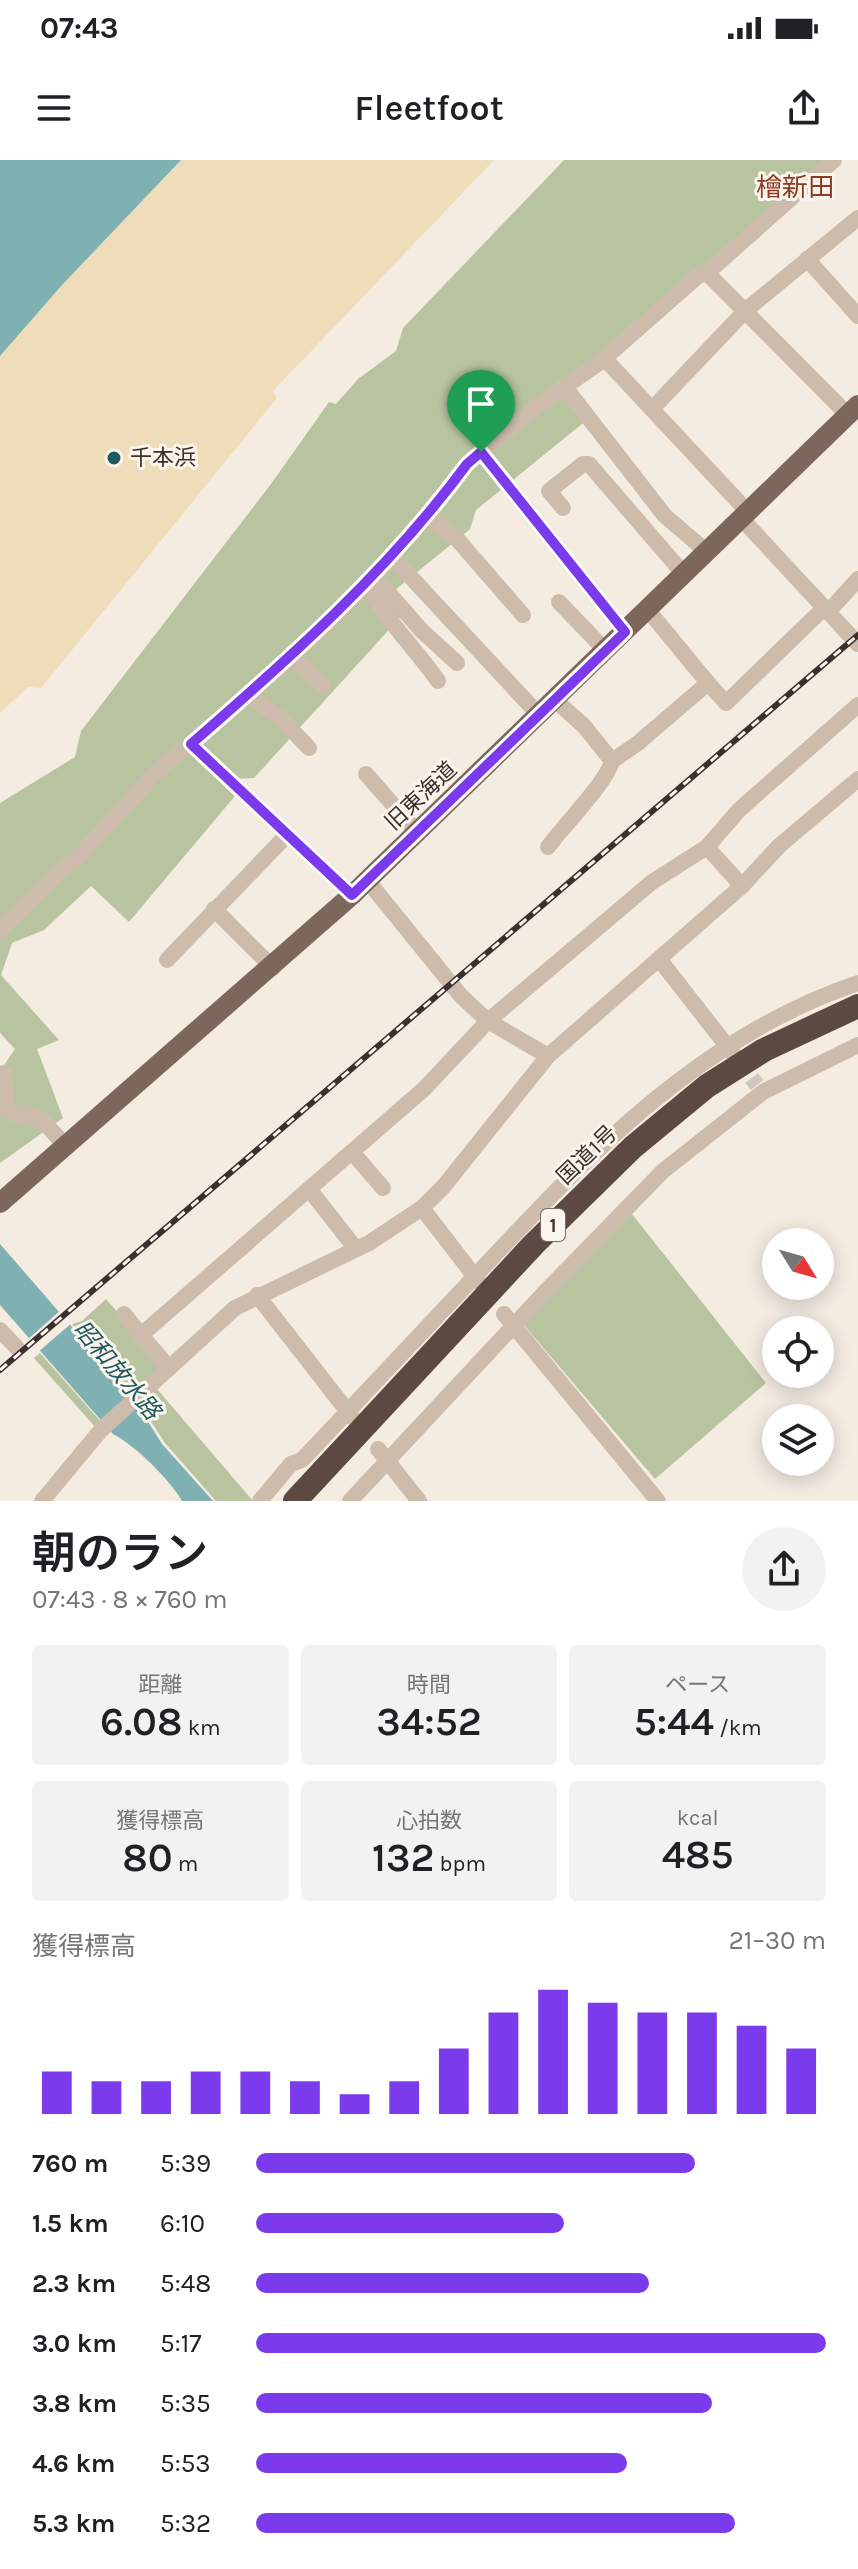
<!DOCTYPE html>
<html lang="ja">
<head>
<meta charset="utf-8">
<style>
  body { margin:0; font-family:Karla,"Noto Sans JP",sans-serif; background:#f2f2f2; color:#202124; height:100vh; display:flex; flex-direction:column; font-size:30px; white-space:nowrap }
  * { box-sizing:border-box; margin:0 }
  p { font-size:26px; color:#757577 }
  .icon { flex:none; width:44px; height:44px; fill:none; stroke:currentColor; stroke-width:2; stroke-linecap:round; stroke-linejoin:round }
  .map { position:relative; height:1341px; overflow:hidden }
  .sheet { display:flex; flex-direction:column; background:#fff; flex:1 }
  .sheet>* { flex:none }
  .needle { width:52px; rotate:127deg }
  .tools { position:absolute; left:762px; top:1068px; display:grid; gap:16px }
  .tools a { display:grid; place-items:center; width:72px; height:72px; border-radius:50%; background:#fff; box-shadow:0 4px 20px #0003; font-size:40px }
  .pin { position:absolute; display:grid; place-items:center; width:68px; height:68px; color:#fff; margin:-82px -34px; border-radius:50% 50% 50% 0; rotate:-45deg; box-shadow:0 0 8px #0007 }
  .pin .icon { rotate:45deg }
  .round { display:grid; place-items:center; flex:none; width:84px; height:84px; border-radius:42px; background:#f2f2f2 }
  .summary { display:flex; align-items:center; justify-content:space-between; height:136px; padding:0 32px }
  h1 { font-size:44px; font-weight:600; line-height:60px }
  .stats { display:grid; grid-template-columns:repeat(3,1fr); gap:12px; height:136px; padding:8px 32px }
  .stats div { display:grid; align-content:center; border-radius:8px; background:#f2f2f2; text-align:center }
  .stats b { font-size:40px; font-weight:600 }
  .stats small { font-size:22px; font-weight:400 }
  .stats p { font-size:22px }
  .chart { height:224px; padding:16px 32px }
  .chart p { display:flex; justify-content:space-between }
  .chart svg { width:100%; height:144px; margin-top:8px; stroke:#7c3aed; stroke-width:6 }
  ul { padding:0 32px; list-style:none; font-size:26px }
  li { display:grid; grid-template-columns:128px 96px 1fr; align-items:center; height:60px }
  li i { height:20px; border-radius:10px; background:#7c3aed }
  .status { display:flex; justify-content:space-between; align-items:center; height:56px; padding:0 40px; background:#fff; direction:ltr }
  .status svg { height:22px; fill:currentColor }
  header { display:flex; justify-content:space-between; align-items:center; height:104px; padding:0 32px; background:#fff; font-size:36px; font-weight:600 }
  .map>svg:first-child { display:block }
</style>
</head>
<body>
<div class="status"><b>07:43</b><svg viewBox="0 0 49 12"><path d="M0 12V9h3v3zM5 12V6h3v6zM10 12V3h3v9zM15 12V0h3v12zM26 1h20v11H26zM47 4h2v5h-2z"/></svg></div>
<header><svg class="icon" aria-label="menu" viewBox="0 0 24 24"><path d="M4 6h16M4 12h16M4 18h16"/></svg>Fleetfoot<svg class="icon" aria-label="share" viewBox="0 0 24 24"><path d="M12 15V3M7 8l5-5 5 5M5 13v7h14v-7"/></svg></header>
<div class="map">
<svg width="858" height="1341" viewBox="0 0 858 1341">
  <rect width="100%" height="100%" fill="#f4ebe1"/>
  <g fill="#b8c4a0">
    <path d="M564 0H826L574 228 593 255 476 350 470 369 395 430 406 451 254 618 230 619 235 636 129 762 91 726 44 770 12 783 1 815 59 880 37 889 63 958 0 1003V911L15 889 0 873V643L75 597 81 571 271 324 329 242 336 244 358 219 396 191 403 168Z"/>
    <path d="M628 1049 766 1223 655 1319 523 1164Z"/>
    <path d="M106 1139 165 1207 133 1234 72 1164 82 1161Z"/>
    <path d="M40 1193 102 1263 96 1268 34 1198Z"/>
    <path d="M157 1229 253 1341H216L165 1283 140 1245Z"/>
  </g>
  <path fill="#efdcb8" d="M181 0H494L273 231 277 238 41 528 28 527 0 553V196L62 125Z"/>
  <g fill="#7fb0b2">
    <path d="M0 0H181L62 125 0 196Z"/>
    <path d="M0 1084 132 1236 162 1284 213 1341H182C171 1321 134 1284 113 1274L0 1145Z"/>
  </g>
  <path fill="#f4ebe1" d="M62 1149 73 1162 37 1193 26 1181Z"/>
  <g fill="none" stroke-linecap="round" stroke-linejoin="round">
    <path stroke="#cfc6bd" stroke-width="16" stroke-dasharray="16 8" stroke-linecap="butt" d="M737 899 757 925"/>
    <g stroke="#cdbbac" stroke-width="16">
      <path d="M807 99 858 156"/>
      <path d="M707 113 834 0"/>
      <path d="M604 198 747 351"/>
      <path d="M564 226 665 356 706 391"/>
      <path d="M652 249 746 150 858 58"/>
      <path d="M481 292 625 472"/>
      <path d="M563 348 549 331 583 304H589L682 412"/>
      <path d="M425 355 457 379 523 455"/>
      <path d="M740 357 858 484"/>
      <path d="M392 397 539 555"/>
      <path d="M375 417 421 470 457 503"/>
      <path d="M367 424C382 456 417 490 438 521"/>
      <path d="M559 442 606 491"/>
      <path d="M647 449 708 523"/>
      <path d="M829 451 858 419"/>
      <path d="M293 496 323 526"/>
      <path d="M248 534 281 559 309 588"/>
      <path d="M555 540 584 566 612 601"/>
      <path d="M191 584 352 735"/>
      <path d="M366 614 417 672"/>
      <path d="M548 687C564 665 607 622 612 601L638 583 708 523 726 543 825 447"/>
      <path d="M707 687 742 726"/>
      <path d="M367 720 461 836 488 861 548 896"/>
      <path d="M214 749 273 808"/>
      <path d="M0 770 65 706 74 702 154 614 293 496 375 417 467 304 540 244 599 203 698 116 707 113 847 254"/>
      <path d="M659 799 734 895"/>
      <path d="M167 800 287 675"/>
      <path d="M4 913 7 929 4 948"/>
      <path d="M0 943 15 954 40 958 66 986"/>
      <path d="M352 992 383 1028"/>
      <path d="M309 1029 356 1089"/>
      <path d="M422 1048 479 1122"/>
      <path d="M257 1135 352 1257"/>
      <path d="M124 1154 141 1175"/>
      <path d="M504 1154 658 1341"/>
      <path d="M0 1170 17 1188"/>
      <path d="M169 1208 141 1175 424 929 488 861 652 722 707 687 739 650 858 545"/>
      <path d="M378 1289 419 1341"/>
      <path d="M42 1341 101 1270 235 1148 369 1083 422 1048 444 1026 548 896 742 726 779 686 858 619"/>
      <path d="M260 1341 291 1304 302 1300C360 1238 419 1176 477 1114 588 995 700 876 858 823"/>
      <path d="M350 1341 545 1132 663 1011 763 932 858 885"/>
    </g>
    <path stroke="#7d675c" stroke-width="20" d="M0 1043 352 735 858 245"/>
    <path stroke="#5c4a42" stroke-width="24" d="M295 1341 534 1084 633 987 707 926 764 890 858 846"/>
    <defs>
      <path id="rail" d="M0 1210 858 475"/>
    </defs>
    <use href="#rail" stroke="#3b302b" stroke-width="6"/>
    <use href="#rail" stroke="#fbf5ee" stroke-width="3" stroke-dasharray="9" stroke-linecap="butt"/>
  </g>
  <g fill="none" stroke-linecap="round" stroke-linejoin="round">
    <defs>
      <path id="route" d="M481 292 625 472 352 735 191 584C290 498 388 411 467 304Z"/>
    </defs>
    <use href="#route" stroke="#fff" stroke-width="16"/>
    <use href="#route" stroke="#7c3aed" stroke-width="10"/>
  </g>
  <circle fill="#1f5a5e" stroke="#fbf5ee" stroke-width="3" cx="114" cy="298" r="8"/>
  <g text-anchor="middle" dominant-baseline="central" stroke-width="6" stroke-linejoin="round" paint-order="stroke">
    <rect fill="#fbf5ee" stroke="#756b66" stroke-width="2" x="541" y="1049" width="24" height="32" rx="6"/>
    <g font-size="20" font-weight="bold" fill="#3b302b">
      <text x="553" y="1065">1</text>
    </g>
    <g font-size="22" fill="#3b302b" stroke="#fbf5ee" text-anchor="start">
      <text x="130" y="298">千本浜</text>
    </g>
    <g font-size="22" fill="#3b302b" stroke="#fbf5ee">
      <text transform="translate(421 636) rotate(-43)">旧東海道</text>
      <text transform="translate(587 995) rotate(-44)">国道1号</text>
    </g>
    <g font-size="24" font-style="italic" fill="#1f5a5e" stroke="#fbf5ee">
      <text transform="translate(117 1210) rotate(50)">昭和放水路</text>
    </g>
    <g font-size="26" fill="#8c3b22" stroke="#fbf5ee">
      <text x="795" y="27">檜新田</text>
    </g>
  </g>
</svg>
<div class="tools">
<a><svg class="needle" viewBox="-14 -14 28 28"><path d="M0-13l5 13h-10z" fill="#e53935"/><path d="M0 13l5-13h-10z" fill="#757577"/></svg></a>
<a><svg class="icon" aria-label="locate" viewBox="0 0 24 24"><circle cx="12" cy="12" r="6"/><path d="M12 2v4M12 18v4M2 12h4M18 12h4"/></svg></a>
<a><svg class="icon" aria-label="layers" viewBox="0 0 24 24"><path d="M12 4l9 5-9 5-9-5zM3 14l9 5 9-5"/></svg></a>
</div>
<div class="pin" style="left:481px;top:292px;background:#1e9e55"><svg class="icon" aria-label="arrive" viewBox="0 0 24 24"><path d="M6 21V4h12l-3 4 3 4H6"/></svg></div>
</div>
<section class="sheet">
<div class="summary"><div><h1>朝のラン</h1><p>07:43 · 8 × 760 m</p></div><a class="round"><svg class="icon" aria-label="share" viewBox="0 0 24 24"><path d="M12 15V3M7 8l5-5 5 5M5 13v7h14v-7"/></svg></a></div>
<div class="stats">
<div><p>距離</p><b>6.08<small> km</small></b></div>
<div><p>時間</p><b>34:52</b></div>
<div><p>ペース</p><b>5:44<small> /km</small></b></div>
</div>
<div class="stats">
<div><p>獲得標高</p><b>80<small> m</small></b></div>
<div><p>心拍数</p><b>132<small> bpm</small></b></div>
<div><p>kcal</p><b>485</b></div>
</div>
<div class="chart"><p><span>獲得標高</span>21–30 m</p>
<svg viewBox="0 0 160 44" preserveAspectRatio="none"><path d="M5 44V31M15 44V34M25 44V34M35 44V31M45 44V31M55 44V34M65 44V38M75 44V34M85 44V24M95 44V13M105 44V6M115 44V10M125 44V13M135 44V13M145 44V17M155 44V24"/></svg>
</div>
<ul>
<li><b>760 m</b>5:39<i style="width:77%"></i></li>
<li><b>1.5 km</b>6:10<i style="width:54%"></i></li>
<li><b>2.3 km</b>5:48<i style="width:69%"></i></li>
<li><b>3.0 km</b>5:17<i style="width:100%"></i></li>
<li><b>3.8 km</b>5:35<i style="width:80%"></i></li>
<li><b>4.6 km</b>5:53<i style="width:65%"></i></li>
<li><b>5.3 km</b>5:32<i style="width:84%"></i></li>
</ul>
</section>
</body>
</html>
